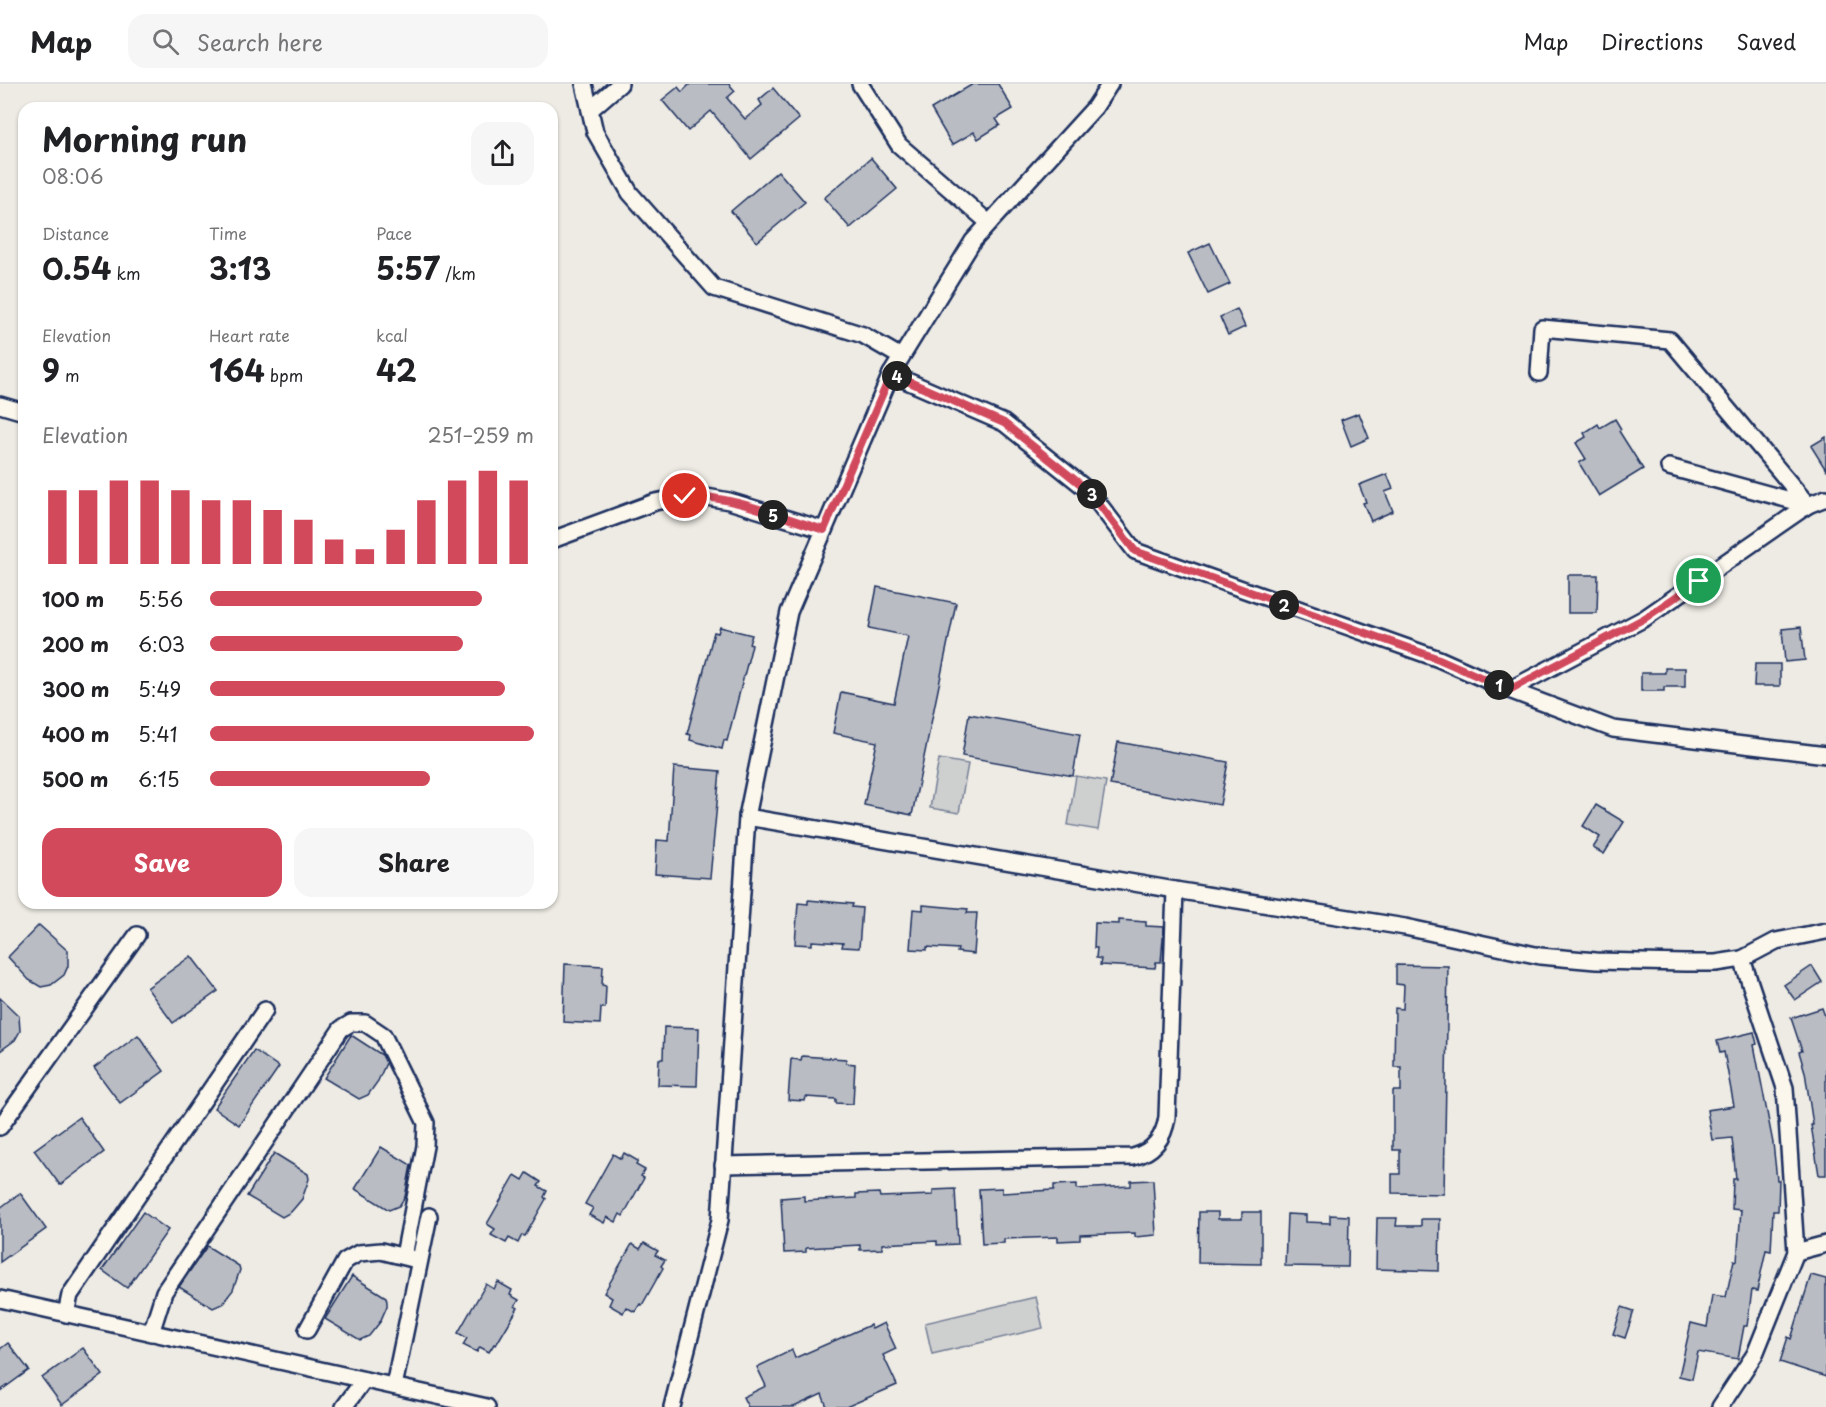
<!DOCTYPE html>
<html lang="en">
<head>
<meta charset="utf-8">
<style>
  body { margin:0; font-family:"Playpen Sans",sans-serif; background:#f6f6f6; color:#202124; height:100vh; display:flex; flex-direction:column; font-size:22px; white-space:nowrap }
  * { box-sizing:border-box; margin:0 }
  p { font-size:20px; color:#757577 }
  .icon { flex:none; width:33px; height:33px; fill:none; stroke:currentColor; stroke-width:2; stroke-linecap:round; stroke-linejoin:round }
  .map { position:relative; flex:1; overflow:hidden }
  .side { position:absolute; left:18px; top:18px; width:540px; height:807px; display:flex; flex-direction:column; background:#fff; border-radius:18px; box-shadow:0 2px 4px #0004 }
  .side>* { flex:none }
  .pin { position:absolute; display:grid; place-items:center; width:51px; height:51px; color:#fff; margin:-26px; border:3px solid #fff; border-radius:50%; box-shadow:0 2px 6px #0007 }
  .km { position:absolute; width:30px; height:30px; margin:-15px; border-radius:50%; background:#222; color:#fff; font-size:16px; line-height:30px; text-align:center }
  .round { display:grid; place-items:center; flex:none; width:63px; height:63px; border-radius:18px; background:#f6f6f6 }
  .head { display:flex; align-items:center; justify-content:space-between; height:102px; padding:0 24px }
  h1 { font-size:33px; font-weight:700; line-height:45px }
  .metrics { display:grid; grid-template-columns:repeat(3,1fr); gap:9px; height:102px; padding:6px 24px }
  .metrics div { display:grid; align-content:center }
  .metrics b { font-size:30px; font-weight:700 }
  .metrics small { font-size:16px; font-weight:400 }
  .metrics p { font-size:16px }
  .chart { height:168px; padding:12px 24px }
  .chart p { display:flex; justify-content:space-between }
  .chart svg { width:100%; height:108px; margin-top:6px; stroke:#d1495b; stroke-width:6 }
  .action { display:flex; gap:12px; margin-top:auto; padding:12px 24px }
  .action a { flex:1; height:69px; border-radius:18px; background:#d1495b; color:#fff; font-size:24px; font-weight:700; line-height:69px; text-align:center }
  .action a+a { background:#f6f6f6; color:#202124 }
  ul { padding:0 24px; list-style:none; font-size:20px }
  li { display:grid; grid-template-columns:96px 72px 1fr; align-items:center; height:45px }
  li i { height:15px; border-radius:8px; background:#d1495b }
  header { display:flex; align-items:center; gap:36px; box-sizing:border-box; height:84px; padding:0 30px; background:#fff; border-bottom:2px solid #e0e0e0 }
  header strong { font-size:28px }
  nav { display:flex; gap:33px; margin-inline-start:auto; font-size:21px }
  .search { width:420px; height:54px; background:#f6f6f6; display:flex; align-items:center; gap:15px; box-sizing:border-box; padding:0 21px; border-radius:18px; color:#757577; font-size:22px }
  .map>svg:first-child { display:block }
</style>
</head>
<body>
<header>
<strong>Map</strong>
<div class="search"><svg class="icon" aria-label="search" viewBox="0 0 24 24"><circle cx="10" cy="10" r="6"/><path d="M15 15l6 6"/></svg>Search here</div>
<nav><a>Map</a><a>Directions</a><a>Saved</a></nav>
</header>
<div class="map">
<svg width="1826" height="1323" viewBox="0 0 1826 1323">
  <rect width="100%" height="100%" fill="#eeebe4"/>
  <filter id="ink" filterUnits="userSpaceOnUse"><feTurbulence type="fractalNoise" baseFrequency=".0167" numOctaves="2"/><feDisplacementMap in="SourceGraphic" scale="12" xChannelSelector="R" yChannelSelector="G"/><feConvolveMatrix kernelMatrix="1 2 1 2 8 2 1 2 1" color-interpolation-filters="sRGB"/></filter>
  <g filter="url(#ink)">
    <g fill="#cecfcf" stroke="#747f96" stroke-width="1.5">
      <path d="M939 675 968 680 959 729 930 724Z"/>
      <path d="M1076 692 1106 697 1098 746 1068 741Z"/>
      <path d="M1036 1213 1043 1244 932 1270 925 1239Z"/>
    </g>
    <g fill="#b9bcc3" stroke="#1b2f5e" stroke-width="1.5">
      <path d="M690 0H729L735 7 727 14 745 35 762 21 759 16 773 4 799 35 751 75 711 27 688 47 662 16 678 3 682 8Z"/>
      <path d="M973 0H998L1013 25 996 35 1000 41 978 55 974 48 952 61 931 25Z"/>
      <path d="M871 74 897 105 850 144 824 114Z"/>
      <path d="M778 87 805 118 757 158 731 127Z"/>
      <path d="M1210 159 1230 200 1208 210 1188 169Z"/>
      <path d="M1237 225 1245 243 1228 251 1220 233Z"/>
      <path d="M1359 329 1369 354 1351 362 1341 336Z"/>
      <path d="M1615 335 1621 345 1619 347 1643 385 1599 412 1579 379 1586 375 1576 359 1586 353 1584 349 1598 340 1600 344Z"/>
      <path d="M1826 353V386L1811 362Z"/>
      <path d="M1387 390 1393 405 1385 408 1393 427 1371 437 1363 419 1366 418 1359 401Z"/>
      <path d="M1568 491H1598L1597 529H1568Z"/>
      <path d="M877 503 956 519 912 731 864 721 877 658 833 649 841 608 894 619 908 552 869 544Z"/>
      <path d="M720 543 752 551 749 560 752 561 727 657 724 656 722 665 690 656 691 651 687 650 714 548 718 549Z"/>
      <path d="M1801 543 1805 576 1785 578 1782 545Z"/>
      <path d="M1755 580H1780V602H1754Z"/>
      <path d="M1665 584H1685V603H1664V607H1641V589H1665Z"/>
      <path d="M969 630 1080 650 1073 692 962 672Z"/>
      <path d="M1118 658 1228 678 1220 721 1110 701Z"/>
      <path d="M674 683 720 687 710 794 655 790 657 756 669 757Z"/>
      <path d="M1596 721 1624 738 1604 770 1593 764 1600 753 1583 742Z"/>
      <path d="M808 816 853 820 852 823 862 824 859 864 842 863 843 859 812 857V861L795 860 798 819 808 820Z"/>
      <path d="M923 821 968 825 967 829H977L974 870 957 868 958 865 927 863V866L910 865 913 825 923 826Z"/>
      <path d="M1119 836 1146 838V842L1164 843 1161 878H1156L1155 884 1100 881 1101 875 1096 874 1097 864H1094L1095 839 1119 840Z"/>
      <path d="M39 841 68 867V882L64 891 51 901 41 903 29 896 8 873Z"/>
      <path d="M191 872 218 907 173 939 147 904Z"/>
      <path d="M565 880 603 882 602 901 606 902 605 924H601L600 940 563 938Z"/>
      <path d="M1396 881 1448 882 1444 1110 1392 1109V1090H1400V1066H1393V1007H1401V983H1394L1395 924 1403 925 1404 901 1396 900Z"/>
      <path d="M1812 882 1822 898 1795 916 1784 901Z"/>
      <path d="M0 914 19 932 20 947 15 956 0 967Z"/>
      <path d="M1822 924 1826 935V1091H1819L1811 1041H1813L1805 988 1799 968 1802 967 1791 934Z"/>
      <path d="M664 943 699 944 697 1002 658 1001 659 975H663Z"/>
      <path d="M1754 948 1757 960 1754 961 1773 1059 1777 1096H1779L1778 1127H1773L1771 1167 1766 1166 1757 1207 1752 1206 1747 1242H1744L1738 1275 1698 1268 1692 1295 1679 1292 1691 1239 1707 1243 1712 1211 1726 1213 1734 1176 1737 1177 1741 1126 1732 1125 1733 1095H1736L1732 1054 1712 1056 1707 1026 1734 1022 1724 968 1720 969 1717 957Z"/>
      <path d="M138 951 164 987 120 1019 94 984Z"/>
      <path d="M351 951 382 971 386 979 378 997 368 1011 359 1015 324 994Z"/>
      <path d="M254 966 279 983 239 1041 214 1024Z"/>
      <path d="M802 972 846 975V979L855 980 853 1020 836 1019V1015L806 1013 805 1017 788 1016 791 975 801 976Z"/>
      <path d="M79 1033 104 1068 60 1101 34 1066Z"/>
      <path d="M381 1063 411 1081 405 1113 399 1122 389 1126 355 1105Z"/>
      <path d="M274 1069 308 1090 309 1095 302 1115 291 1128 282 1133 247 1112Z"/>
      <path d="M624 1069 638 1077 636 1081 645 1086 641 1092 644 1094 623 1132 620 1130 616 1138 607 1133 604 1139 589 1131 593 1124 585 1120 613 1070 621 1075Z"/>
      <path d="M527 1089 541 1098 538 1102 547 1107 544 1113 546 1115 525 1152 522 1151 518 1159 509 1154 506 1159 491 1151 495 1145 487 1140 515 1091 523 1096Z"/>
      <path d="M1153 1096 1156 1151 1135 1153V1149L1080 1151V1156L1058 1157V1153L1004 1155V1159L982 1160 979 1105 1002 1104V1109L1054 1106V1101L1077 1100V1105L1131 1102V1097Z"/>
      <path d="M955 1105 958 1160 937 1161V1157L882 1160V1165L860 1166V1161L806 1164V1168L784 1169 781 1114 804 1112V1117L856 1114V1110L879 1109 880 1113 933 1111V1106Z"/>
      <path d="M20 1109 46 1145 0 1178V1124Z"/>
      <path d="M143 1128 168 1146 127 1204 102 1186Z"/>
      <path d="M1199 1128H1218V1135H1242V1128H1261V1180L1198 1179Z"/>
      <path d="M1287 1130 1306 1131V1138L1330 1139V1131L1349 1132 1348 1183 1285 1182Z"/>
      <path d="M1377 1134H1397L1396 1142H1421V1135H1440L1439 1187 1376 1185Z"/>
      <path d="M644 1159 658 1167 655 1171 665 1176 661 1182 663 1184 642 1221 640 1220 635 1228 626 1223 623 1229 609 1221 612 1214 604 1209 632 1160 640 1165Z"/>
      <path d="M207 1162 239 1182 240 1186 233 1206 222 1220 213 1224 179 1203Z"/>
      <path d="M1811 1191 1826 1195V1293L1780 1278 1788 1253 1791 1255Z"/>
      <path d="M352 1192 386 1213 387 1218V1222L380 1238 369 1252 360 1256 325 1235Z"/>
      <path d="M498 1198 512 1206 510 1211 519 1216 515 1222 518 1224 496 1261 494 1260 489 1268 480 1263 477 1268 463 1261 467 1254 458 1249 486 1200 494 1205Z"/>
      <path d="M1622 1223 1634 1227 1625 1254 1613 1250Z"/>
      <path d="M884 1239 896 1265 883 1271 897 1301 846 1323H827L822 1310 794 1323H748L743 1313 766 1302 757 1283 792 1266 795 1274 870 1241 872 1245Z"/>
      <path d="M8 1259 29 1286 0 1307V1265Z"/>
      <path d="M83 1264 103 1291 62 1321 42 1294Z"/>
    </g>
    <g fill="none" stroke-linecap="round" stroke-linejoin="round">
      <defs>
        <g id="minor">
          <path d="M584 0 595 48 630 109 714 204 863 251 901 273"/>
          <path d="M860 0 899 61 989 139"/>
          <path d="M590 26 620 0"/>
          <path d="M1539 289 1542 244 1670 256 1808 421"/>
          <path d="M891 290 1004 339 1089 407 1135 467 1439 575 1509 606"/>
          <path d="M0 321 24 328"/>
          <path d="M1669 383 1808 421"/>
          <path d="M1826 414 1808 421 1645 534 1509 606 1613 645 1826 671"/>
          <path d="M552 456 655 418 685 412H701L729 417 824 446"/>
          <path d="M747 733 1175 806 1405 843 1540 872 1596 877 1685 879H1716L1742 875"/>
          <path d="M0 1043 137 851"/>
          <path d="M723 1081 1133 1073C1153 1068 1164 1054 1167 1033L1175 806"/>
          <path d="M1796 1168 1826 1160"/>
          <path d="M0 1215 487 1323"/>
          <path d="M66 1230 70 1211 265 926"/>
          <path d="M307 1246 345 1177 359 1169 381 1167 413 1175"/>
          <path d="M151 1249 164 1208 341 945 351 939H365L383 951 426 1039 425 1062 404 1172"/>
          <path d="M394 1302 429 1132"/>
          <path d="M344 1323 364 1296"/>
          <path d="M672 1323 720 1136 747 733 789 528 891 290 973 157 1095 23 1110 0"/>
          <path d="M1720 1323 1755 1270 1796 1168 1785 1004 1742 875 1776 857 1826 847"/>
        </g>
      </defs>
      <use href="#minor" stroke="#1b2f5e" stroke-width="20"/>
      <use href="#minor" stroke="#fbf7ec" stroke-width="15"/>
    </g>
  </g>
  <g fill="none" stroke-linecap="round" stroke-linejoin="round" filter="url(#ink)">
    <defs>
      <path id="route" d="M685 412C731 411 780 433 824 446L891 290 1004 339 1089 407 1135 467 1439 575 1509 606 1645 534 1699 497"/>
    </defs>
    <use href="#route" stroke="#fff" stroke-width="12"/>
    <use href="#route" stroke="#d1495b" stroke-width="8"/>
  </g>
</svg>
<div class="pin" style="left:1699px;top:497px;background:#1e9e55"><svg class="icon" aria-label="arrive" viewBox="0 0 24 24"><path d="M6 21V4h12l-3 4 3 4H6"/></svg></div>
<div class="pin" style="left:685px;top:412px;background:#d93025"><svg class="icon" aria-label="check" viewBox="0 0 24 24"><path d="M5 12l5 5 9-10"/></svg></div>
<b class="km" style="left:1499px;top:601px">1</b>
<b class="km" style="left:1284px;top:521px">2</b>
<b class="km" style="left:1092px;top:410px">3</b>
<b class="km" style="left:897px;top:292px">4</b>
<b class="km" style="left:773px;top:431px">5</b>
<section class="side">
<div class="head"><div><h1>Morning run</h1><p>08:06</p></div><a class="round"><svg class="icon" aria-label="share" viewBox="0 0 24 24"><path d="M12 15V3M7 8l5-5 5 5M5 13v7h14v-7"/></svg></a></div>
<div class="metrics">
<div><p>Distance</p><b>0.54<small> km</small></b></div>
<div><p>Time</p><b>3:13</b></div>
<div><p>Pace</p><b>5:57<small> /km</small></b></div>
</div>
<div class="metrics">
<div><p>Elevation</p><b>9<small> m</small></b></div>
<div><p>Heart rate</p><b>164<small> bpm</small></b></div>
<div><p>kcal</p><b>42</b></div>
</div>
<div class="chart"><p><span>Elevation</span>251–259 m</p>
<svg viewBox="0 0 160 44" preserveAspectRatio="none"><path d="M5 44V14M15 44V14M25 44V10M35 44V10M45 44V14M55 44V18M65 44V18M75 44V22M85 44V26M95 44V34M105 44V38M115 44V30M125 44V18M135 44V10M145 44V6M155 44V10"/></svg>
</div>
<ul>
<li><b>100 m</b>5:56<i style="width:84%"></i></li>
<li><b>200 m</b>6:03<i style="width:78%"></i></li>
<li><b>300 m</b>5:49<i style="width:91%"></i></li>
<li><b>400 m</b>5:41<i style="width:100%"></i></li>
<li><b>500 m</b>6:15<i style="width:68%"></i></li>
</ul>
<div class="action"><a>Save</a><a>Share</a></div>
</section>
</div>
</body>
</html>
